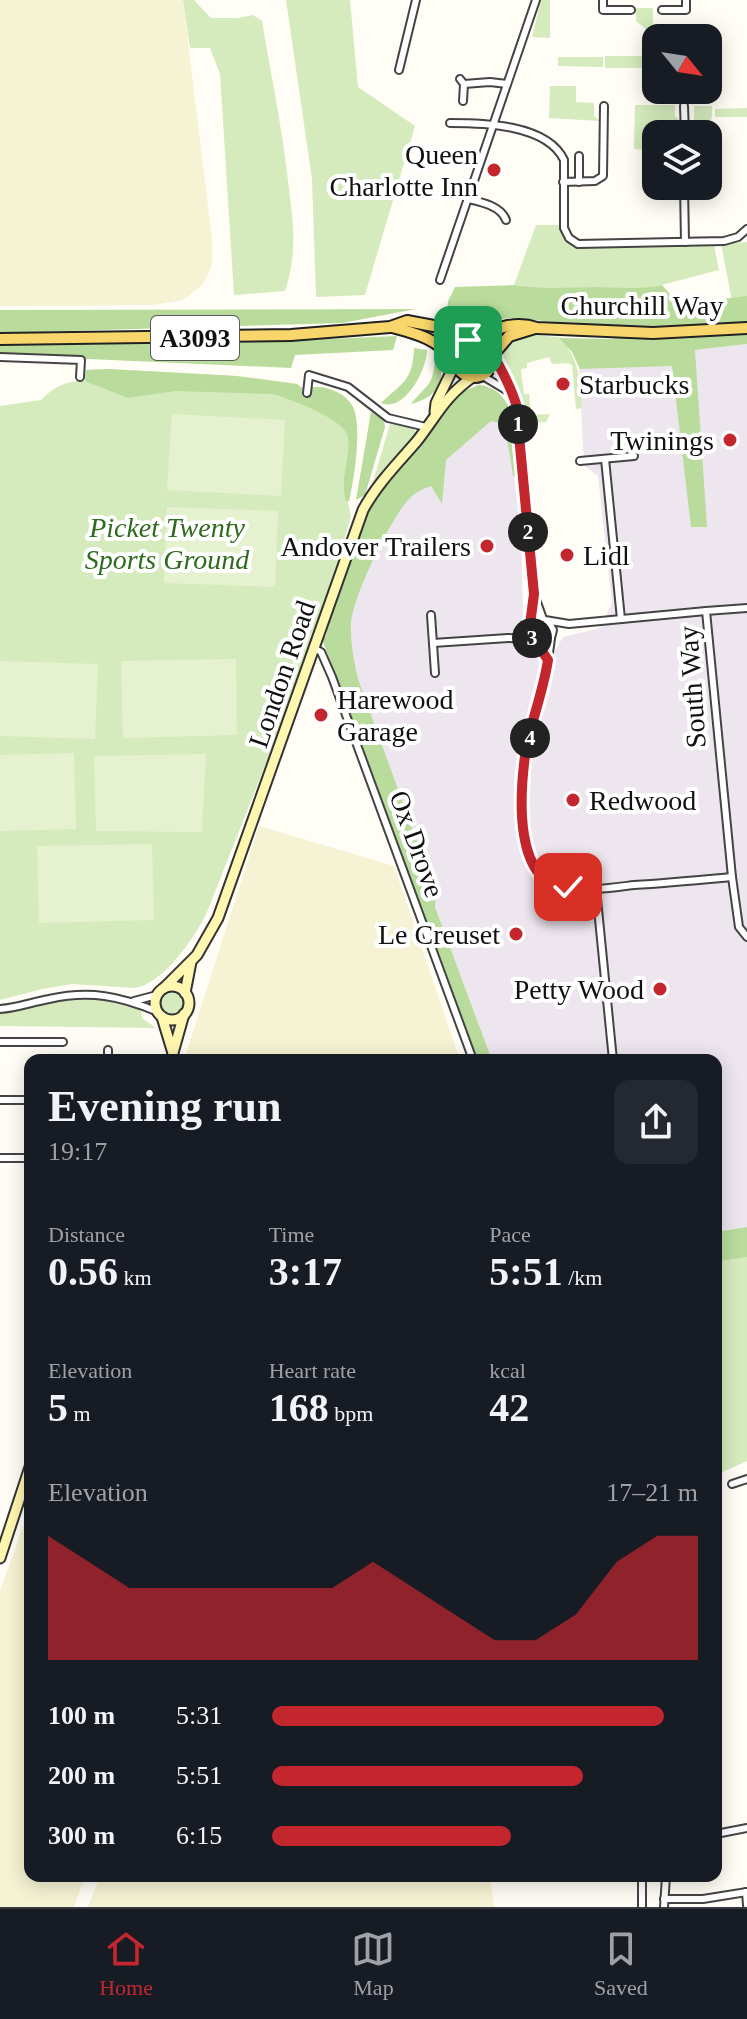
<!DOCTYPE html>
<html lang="en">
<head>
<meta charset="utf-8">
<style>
  body { margin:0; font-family:"Times New Roman",serif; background:#242831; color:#f1f3f6; height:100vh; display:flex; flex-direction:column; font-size:30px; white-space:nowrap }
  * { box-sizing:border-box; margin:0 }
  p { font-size:26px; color:#9ea1a6 }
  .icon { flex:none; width:44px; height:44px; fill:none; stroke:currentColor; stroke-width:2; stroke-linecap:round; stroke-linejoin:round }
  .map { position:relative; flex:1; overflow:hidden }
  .side { position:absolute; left:24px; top:1054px; width:698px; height:828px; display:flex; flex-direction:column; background:#171b24; border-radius:16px; box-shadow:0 4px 20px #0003 }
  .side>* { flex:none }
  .needle { width:52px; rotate:120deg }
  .controls { position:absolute; left:642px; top:24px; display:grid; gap:16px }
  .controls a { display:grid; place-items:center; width:80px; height:80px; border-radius:16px; background:#171b24; box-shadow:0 4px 20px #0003; font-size:40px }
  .pin { position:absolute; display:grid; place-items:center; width:68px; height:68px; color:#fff; margin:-34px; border-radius:16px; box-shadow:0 4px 12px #0006 }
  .km { position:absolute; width:40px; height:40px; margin:-20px; border-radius:50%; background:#222; color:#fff; font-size:22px; line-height:40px; text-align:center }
  .round { display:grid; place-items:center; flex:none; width:84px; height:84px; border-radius:16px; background:#242831 }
  .headline { display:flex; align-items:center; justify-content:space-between; height:136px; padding:0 24px }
  h1 { font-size:44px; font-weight:800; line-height:60px }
  .figures { display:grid; grid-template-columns:repeat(3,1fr); gap:12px; height:136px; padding:8px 24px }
  .figures div { display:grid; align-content:center }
  .figures b { font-size:40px; font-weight:800 }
  .figures small { font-size:22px; font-weight:400 }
  .figures p { font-size:22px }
  .chart { height:224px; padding:16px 24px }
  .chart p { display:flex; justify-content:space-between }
  .chart svg { width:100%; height:144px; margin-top:8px; fill:#c4262e; opacity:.7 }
  ul { padding:0 24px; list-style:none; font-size:26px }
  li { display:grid; grid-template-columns:128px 96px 1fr; align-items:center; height:60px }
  li i { height:20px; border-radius:10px; background:#c4262e }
  .menu { display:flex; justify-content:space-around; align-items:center; height:112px; border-top:2px solid #363941; background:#171b24; font-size:22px; color:#9ea1a6 }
  .menu a { display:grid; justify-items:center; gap:4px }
  .menu .current { color:#c4262e }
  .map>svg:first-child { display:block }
</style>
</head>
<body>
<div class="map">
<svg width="747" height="1907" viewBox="0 0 747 1907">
  <rect width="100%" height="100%" fill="#fffdf5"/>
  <path fill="#eee6ef" d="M747 344V1227L716 1232V1060H492L332 632 415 461 483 412 506 416 511 451 521 533 523 616 521 647 553 654 563 637 600 628 612 603 598 476 586 467 583 449 579 364Z"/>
  <g fill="#f6f3d4">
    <path d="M0 0H183L212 239V265L203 284 183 300 154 305 0 306Z"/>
    <path d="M259 826 394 866 460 1060H184Z"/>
    <path d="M30 1507V1876H85L74 1907H0V1591Z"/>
    <path d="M100 1876H490L494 1907H88Z"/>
  </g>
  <g fill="#d5ebbd">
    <path d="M183 0H194L211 18H238L253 15 262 21C271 75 282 127 288 181 293 220 298 253 285 291L234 295 220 74 210 48H190Z"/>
    <path d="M286 0H350L358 87 415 126 365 295 316 297 312 179Z"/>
    <path d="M541 0H550V38L532 37Z"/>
    <path d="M636 8H653V35L636 21Z"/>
    <path d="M708 40H721L720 84H708Z"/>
    <rect x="605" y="56" width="51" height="12"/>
    <path d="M558 57H603V67L558 66Z"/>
    <path d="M550 86H576V102L594 103V116L600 121 549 118Z"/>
    <path d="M635 105H675V116L680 121H652L651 150 634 149Z"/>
    <path d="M694 106H712V118L710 121H694Z"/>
    <path d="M747 108V117H715V109Z"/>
    <path d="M536 225H561L565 239 579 247 714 245 719 270 646 289 597 287 543 290 514 285Z"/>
    <path d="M747 242V298L732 301 721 244Z"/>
    <path d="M529 334 564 338H560C580 359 580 381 582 408L576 409 572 365 568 363 552 364 549 357 527 363V368L521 369 524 394H529L531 415 550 414 546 422 533 423 526 420 520 392 508 372 505 373C498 350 508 340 529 334Z"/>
    <circle cx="474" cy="358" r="13"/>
    <path d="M108 369 236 376 297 384 302 388 301 395 309 396 312 387H324L343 395 354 410 355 456 348 503 351 516 339 560 291 700 207 912C196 936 163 984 135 988L72 984 42 989 0 1000V406L41 400C53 387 67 380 85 381L86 370Z"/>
    <path d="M390 424 412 427 416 433 372 485Z"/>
    <circle cx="171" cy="1003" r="13"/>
    <path d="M97 999 137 1009 141 1011 142 1018 156 1028 0 1026V1013L60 1001Z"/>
    <path d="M747 1257V1461L716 1475V1262Z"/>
  </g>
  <g fill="#b9dc9c">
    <path d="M514 285C543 290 569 287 598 287 620 287 640 290 662 285L679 304 747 296V344L695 350 707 527H691L672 366 580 369 572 352 559 338 614 339 602 326 509 318 468 324 447 321 448 301 455 287Z"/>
    <path d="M416 309 342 323 0 333V310Z"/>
    <path d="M397 336 393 350 295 355 291 368 0 355V345L235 343Z"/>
    <path d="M414 348 427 350C427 370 404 413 381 403 402 383 413 381 414 348Z"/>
    <path d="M436 350C447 379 441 396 411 404 434 377 432 387 436 350Z"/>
    <path d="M108 369 236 376 297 384 302 388V396H309L312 387C326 386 344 392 352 405 363 423 354 481 349 501H346C339 479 351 458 348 437 345 419 288 398 272 394L175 391 128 398 85 381 86 370Z"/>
    <path d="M479 385C522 390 515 447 516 479L513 475 506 433 500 423 491 421 446 460 442 504 431 486C422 489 416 492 409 499 391 518 353 596 351 623 350 642 354 661 358 679L428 872 436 895 435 907 492 1060H477L322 639 326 636 330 616 365 517 391 479 429 435 444 409 461 392Z"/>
    <path d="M371 412 384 420 385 427 365 495 356 500Z"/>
    <path d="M747 1227V1257L716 1262V1232Z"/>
  </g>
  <g fill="#e6f2cf">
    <path d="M172 414 285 420 281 496 167 490Z"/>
    <path d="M167 507 278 511 275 587 164 583Z"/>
    <path d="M236 659 237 735 123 738 121 661Z"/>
    <path d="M0 661 98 664 95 739 0 736Z"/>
    <path d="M74 753 76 829 0 831V755Z"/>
    <path d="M206 754 202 832 96 831 94 756Z"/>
    <path d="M152 844 154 920 39 923 37 846Z"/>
  </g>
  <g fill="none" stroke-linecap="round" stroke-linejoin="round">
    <defs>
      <g id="minor">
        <path d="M603 0V10H631"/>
        <path d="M662 10H686V0"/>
        <path d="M399 70 416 0"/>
        <path d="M460 79 464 84 463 101"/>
        <path d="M464 84 490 82 507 84"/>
        <path d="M684 106 685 134"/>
        <path d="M450 123C483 123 547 124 564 160V228L569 238 578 244 724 241 738 237 747 229"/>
        <path d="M563 182 595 181 603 176 604 106"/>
        <path d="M579 182V156"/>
        <path d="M684 186 685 242"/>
        <path d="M468 199C481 202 501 206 506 220"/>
        <path d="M440 280 536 0"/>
        <path d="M0 357 81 360 80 377"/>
        <path d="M492 359 509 385 516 404 534 594 543 619"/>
        <path d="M481 375 511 393"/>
        <path d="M307 393 309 375 348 387 388 418 426 427"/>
        <path d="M605 459 621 619"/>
        <path d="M580 461 634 456"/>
        <path d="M747 608 706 611 732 877 739 927 747 937"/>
        <path d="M431 615 435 673"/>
        <path d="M548 621 553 630 551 638 543 642 535 641 529 629 532 623 539 619 569 624 706 611"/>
        <path d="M532 622 534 597"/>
        <path d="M551 638C547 677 534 713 526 751 519 784 516 873 555 885 580 893 610 888 634 885 667 883 699 880 732 877"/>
        <path d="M433 643 508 638 532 639"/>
        <path d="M314 648 321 652 332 677 473 1060"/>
        <path d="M596 889 613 1060"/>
        <path d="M134 1001 157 995"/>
        <path d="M0 1009C17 1008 32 1002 49 999 90 990 120 996 158 1012"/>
        <path d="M0 1042H63"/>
        <path d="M108 1060V1050"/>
        <path d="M0 1100H30"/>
        <path d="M0 1158H30"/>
        <path d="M732 1484 747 1479"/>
        <path d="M716 1834 747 1828"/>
        <path d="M746 1892 747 1905"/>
        <path d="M664 1899H703L747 1892"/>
        <path d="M642 1907V1876"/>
        <path d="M664 1907 666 1876"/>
      </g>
      <g id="secondary">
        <path d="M435 412 436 403 456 362"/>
        <circle cx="172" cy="1003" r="17"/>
        <path d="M164 988 197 955 218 918 363 510C377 484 398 463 417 441 438 414 444 397 474 376"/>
        <path d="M185 993 191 962"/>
        <path d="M162 1017 172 1050"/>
        <path d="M171 1060 184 1014"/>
        <path d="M0 1558 30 1467"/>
      </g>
      <g id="primary">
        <path d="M392 327C419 334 436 339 455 360"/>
        <path d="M0 339 291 335 390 327 407 321 439 327 471 339"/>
        <path d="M473 339C495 329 514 320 537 328L653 333 747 328"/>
        <circle cx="474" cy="358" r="19"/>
        <path d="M492 356 509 336 535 328"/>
      </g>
    </defs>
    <use href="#minor" stroke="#444" stroke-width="10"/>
    <use href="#secondary" stroke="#333" stroke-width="13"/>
    <use href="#primary" stroke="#222" stroke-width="14"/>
    <use href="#minor" stroke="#fff" stroke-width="6"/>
    <use href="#secondary" stroke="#fff6b0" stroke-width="9"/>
    <use href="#primary" stroke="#f9d66b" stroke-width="10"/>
  </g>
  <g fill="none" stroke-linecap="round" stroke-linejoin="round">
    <defs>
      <path id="route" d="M468 340H479C492 346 511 388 516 404L534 594 529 632 548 660C543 693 530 724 525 756 520 794 513 885 568 887"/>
    </defs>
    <use href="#route" stroke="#fff" stroke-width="16"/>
    <use href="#route" stroke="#c4262e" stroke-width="10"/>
  </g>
  <g fill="#c4262e" stroke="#fff" stroke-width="3">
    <circle cx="494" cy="170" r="8"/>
    <circle cx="563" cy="384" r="8"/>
    <circle cx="730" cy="440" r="8"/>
    <circle cx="487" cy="546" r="8"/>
    <circle cx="567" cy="555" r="8"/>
    <circle cx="321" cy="715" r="8"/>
    <circle cx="573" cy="800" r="8"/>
    <circle cx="516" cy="934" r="8"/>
    <circle cx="660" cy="989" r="8"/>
  </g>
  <g text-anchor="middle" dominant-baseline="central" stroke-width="8" stroke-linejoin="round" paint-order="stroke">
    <rect fill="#fff" stroke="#585858" stroke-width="2" x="151" y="316" width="88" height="44" rx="6"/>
    <g font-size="26" font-weight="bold" fill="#111">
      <text x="195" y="338">A3093</text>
    </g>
    <g font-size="28" fill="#111" stroke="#fff" text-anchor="end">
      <text x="478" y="154">Queen<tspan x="478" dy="32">Charlotte Inn</tspan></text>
      <text x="579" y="384" text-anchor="start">Starbucks</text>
      <text x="714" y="440">Twinings</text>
      <text x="471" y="546">Andover Trailers</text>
      <text x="583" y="555" text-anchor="start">Lidl</text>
      <text x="337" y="699" text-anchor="start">Harewood<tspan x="337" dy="32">Garage</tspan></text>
      <text x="589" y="800" text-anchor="start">Redwood</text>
      <text x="500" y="934">Le Creuset</text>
      <text x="644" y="989">Petty Wood</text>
    </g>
    <g font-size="28" fill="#111" stroke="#fff">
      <text x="642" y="305">Churchill Way</text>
      <text transform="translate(282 674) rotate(-71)">London Road</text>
      <text transform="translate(692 687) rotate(-94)">South Way</text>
      <text transform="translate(417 844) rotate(70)">Ox Drove</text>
    </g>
    <g font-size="28" font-style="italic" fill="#2f6b1f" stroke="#fff">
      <text x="167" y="527">Picket Twenty<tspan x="167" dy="32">Sports Ground</tspan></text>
    </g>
  </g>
</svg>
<div class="controls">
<a><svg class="needle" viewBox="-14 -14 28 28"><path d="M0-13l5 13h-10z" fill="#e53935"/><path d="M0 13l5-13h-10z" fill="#9ea1a6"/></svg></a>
<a><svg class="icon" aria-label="layers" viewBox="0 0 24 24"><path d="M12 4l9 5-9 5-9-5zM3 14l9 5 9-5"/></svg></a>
</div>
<div class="pin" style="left:468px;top:340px;background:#1e9e55"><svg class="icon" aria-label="arrive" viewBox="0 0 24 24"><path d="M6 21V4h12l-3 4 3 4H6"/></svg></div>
<div class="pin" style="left:568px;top:887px;background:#d93025"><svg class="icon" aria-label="check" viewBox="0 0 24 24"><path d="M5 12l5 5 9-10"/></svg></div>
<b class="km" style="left:518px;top:424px">1</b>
<b class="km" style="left:528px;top:532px">2</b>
<b class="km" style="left:532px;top:638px">3</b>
<b class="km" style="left:530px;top:738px">4</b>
<section class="side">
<div class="headline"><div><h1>Evening run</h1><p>19:17</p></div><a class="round"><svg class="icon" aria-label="share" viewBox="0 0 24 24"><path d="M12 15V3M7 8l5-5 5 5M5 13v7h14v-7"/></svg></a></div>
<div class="figures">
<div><p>Distance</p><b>0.56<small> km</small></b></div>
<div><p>Time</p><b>3:17</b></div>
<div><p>Pace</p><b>5:51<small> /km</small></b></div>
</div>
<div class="figures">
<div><p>Elevation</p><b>5<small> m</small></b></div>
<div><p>Heart rate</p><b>168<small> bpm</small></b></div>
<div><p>kcal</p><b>42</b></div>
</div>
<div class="chart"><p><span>Elevation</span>17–21 m</p>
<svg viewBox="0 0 160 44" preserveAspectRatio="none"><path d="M0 44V6L10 14L20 22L30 22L40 22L50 22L60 22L70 22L80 14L90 22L100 30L110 38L120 38L130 30L140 14L150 6L160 6V44z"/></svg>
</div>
<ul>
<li><b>100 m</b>5:31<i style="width:92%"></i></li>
<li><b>200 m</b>5:51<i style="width:73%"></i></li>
<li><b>300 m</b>6:15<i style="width:56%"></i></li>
</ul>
</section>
</div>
<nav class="menu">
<a class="current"><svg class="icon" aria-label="home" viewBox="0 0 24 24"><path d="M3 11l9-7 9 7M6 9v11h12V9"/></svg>Home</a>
<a><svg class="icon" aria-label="map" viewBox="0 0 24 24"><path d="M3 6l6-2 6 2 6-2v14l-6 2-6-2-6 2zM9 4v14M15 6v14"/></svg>Map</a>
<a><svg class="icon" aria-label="saved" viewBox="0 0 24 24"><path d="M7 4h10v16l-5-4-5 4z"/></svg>Saved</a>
</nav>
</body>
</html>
